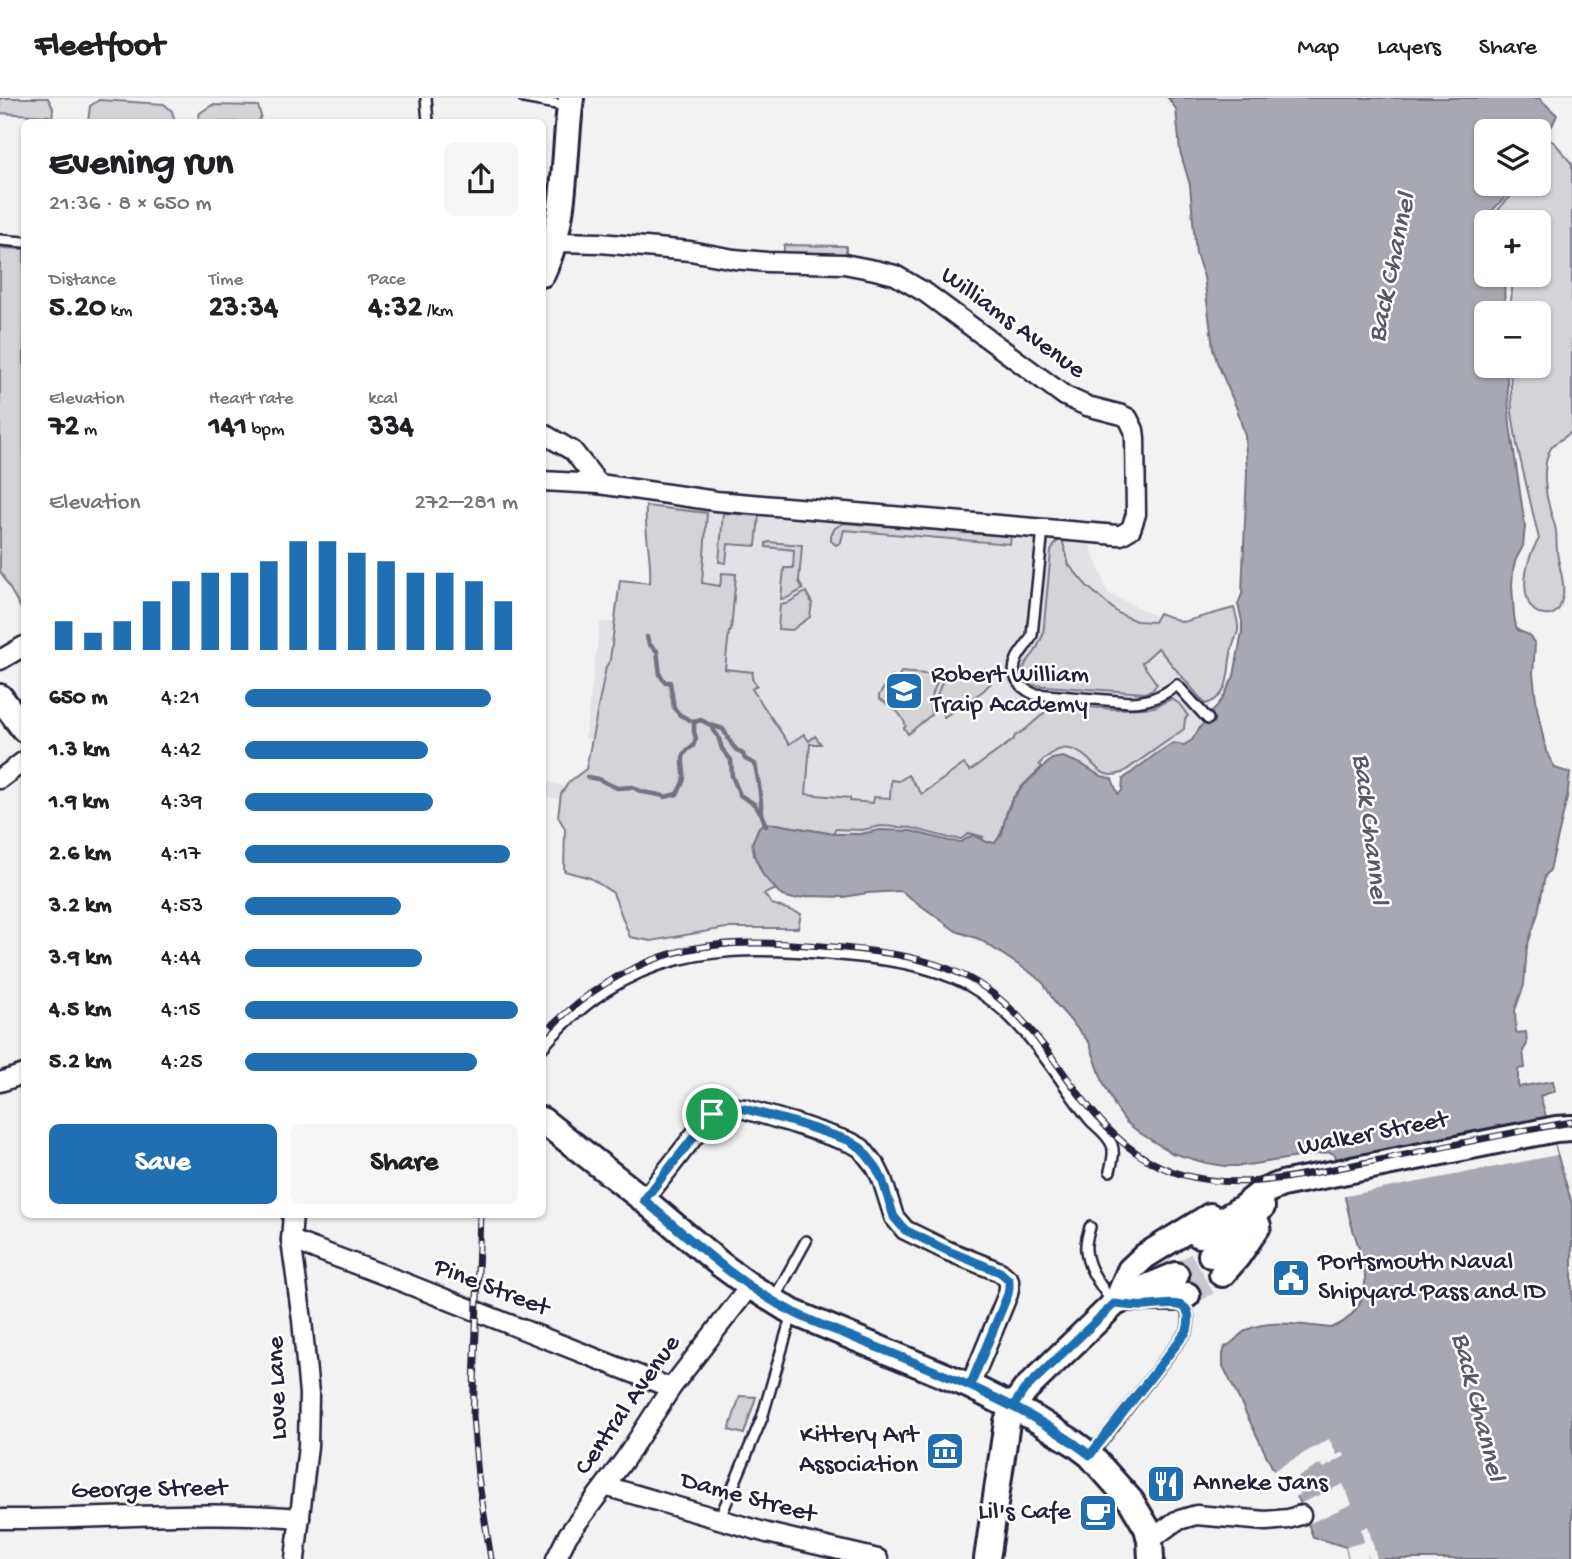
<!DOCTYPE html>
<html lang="en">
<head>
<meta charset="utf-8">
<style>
  body { margin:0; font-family:"Gochi Hand",sans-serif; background:#f6f6f6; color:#202124; height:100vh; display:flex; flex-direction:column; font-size:26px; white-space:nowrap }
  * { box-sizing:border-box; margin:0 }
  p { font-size:23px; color:#757577 }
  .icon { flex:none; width:38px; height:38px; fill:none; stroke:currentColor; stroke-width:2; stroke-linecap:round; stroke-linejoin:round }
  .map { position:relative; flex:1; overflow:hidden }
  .panel { position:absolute; left:21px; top:21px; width:525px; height:1099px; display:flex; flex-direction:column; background:#fff; border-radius:10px; box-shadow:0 2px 5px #0004 }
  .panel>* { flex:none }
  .fabs { position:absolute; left:1474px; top:21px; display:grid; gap:14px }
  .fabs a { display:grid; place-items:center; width:77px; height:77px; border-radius:10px; background:#fff; box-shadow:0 2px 5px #0004; font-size:35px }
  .pin { position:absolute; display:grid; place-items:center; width:60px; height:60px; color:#fff; margin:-30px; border:4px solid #fff; border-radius:50%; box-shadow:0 2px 7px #0007 }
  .round { display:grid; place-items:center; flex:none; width:74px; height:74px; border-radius:10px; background:#f6f6f6 }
  .head { display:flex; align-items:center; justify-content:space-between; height:119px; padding:0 28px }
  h1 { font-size:38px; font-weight:700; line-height:52px }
  .figures { display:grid; grid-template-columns:repeat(3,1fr); gap:10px; height:119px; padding:7px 28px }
  .figures div { display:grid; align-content:center }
  .figures b { font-size:30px; font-weight:700 }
  .figures small { font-size:19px; font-weight:400 }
  .figures p { font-size:19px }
  .chart { height:196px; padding:14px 28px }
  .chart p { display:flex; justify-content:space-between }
  .chart svg { width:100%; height:126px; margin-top:7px; stroke:#1f6fb2; stroke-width:6 }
  .button { display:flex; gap:14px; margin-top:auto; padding:14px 28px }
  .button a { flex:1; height:80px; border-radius:10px; background:#1f6fb2; color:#fff; font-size:28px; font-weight:700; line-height:80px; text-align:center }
  .button a+a { background:#f6f6f6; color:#202124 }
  ul { padding:0 28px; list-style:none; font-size:23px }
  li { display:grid; grid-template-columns:112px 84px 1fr; align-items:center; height:52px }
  li i { height:18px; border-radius:9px; background:#1f6fb2 }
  header { display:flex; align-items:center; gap:42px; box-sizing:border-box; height:98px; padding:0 35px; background:#fff; border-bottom:2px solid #e0e0e0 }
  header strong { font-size:33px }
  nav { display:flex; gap:38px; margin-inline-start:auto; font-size:24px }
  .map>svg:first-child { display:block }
</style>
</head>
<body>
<header>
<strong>Fleetfoot</strong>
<nav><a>Map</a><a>Layers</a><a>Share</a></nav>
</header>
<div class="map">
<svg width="1572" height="1461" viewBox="0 0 1572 1461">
  <rect width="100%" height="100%" fill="#f2f2f3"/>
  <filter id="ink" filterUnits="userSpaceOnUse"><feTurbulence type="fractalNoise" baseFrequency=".0143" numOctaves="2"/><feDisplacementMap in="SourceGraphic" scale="14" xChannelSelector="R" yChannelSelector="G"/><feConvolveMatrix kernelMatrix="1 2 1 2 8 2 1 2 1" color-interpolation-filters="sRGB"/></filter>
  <g filter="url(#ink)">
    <path fill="#e2e2e6" d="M648 408 1088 442 1108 495 1234 556 1199 631 1177 656 1118 678 1096 675 1018 689 998 721 981 739 967 752 748 759 543 697 542 682 679 723 670 669 585 640 600 524 648 525 655 486Z"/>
    <g fill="#d3d3d8" stroke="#7a7a8a" stroke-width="2">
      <path d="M0 0H48L53 10 52 24H49V18L0 15Z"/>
      <path d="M99 2 164 6 172 13 175 24H88L90 8Z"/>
      <path d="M212 7 258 8 261 18 258 24H197L200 15Z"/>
      <path d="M1548 41 1555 45 1572 66V333C1565 341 1553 343 1549 354 1542 371 1545 395 1550 412 1552 419 1555 426 1556 433 1557 442 1556 451 1558 460 1560 472 1565 485 1563 497 1562 502 1561 508 1558 512 1548 523 1532 515 1528 503 1521 484 1528 457 1539 441L1517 347 1512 315 1510 268H1538V215H1510L1512 191 1510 177H1538V124H1491L1496 114 1522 86H1538V63Z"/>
      <path d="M784 147 846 148V158L784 157Z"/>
      <path d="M0 150 24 151V516L0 473Z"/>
      <path d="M646 408 707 415 702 485 720 488 722 475 736 476 731 533 729 534 725 571 753 574 752 581 757 587 752 591 789 646 804 636 809 643 815 638 821 646H810L806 696 850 700V703L873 705 874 699 890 700 891 682 899 683 908 677 922 696 964 666 970 673 1013 642 1015 638 1026 631 1051 609 1062 607 1115 611 1145 610 1154 609 1171 601C1179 603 1183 611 1188 618L1185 621 1184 631 1122 675C1119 676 1115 677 1111 677 1100 676 1095 668 1088 661 1069 644 1056 649 1039 666L1042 669C1032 679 1018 690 1011 703 1003 718 1006 731 995 745L986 744 980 739H984L970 735 961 741 949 740 912 730 881 728 862 732 835 731 834 736 776 726H764L754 757C760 770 765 783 777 791L764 796 772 806 801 816 798 830H726L651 843 630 839 613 795 590 780 564 773 565 731 558 718 561 696 569 684 586 671 606 569 610 562 620 482 650 485C652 457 644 436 646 408Z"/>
      <path d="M723 415 759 418 756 448 728 446 726 465 719 464Z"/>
      <path d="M844 425 1011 438 1010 446 844 432 841 444 836 447 831 443V437L835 430Z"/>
      <path d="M1062 441 1069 467 1087 488 1118 515 1136 523 1154 524 1159 515 1183 524 1234 510C1236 517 1239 526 1238 533 1236 540 1232 547 1231 555 1227 576 1231 599 1205 606L1158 550 1142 565 1157 586 1153 591 1145 595 1031 587 1023 572 1026 565 1035 554 1043 537 1051 453 1056 444Z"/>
      <path d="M769 444 802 447 799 483 803 491 787 500 781 501 784 470H793L794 452 766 449V445Z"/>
      <path d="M806 494 812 505 810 519 792 532 778 531 780 506H786Z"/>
      <path d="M901 574 937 577 939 579 930 603 931 617 908 636 904 630 906 628C901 614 892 608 879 601V597L892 578 894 581 897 582Z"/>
      <path d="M945 577 988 580 990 581 991 585 983 593 944 619C932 599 937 598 945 577Z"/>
      <path d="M740 1298 756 1299 744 1336 729 1332Z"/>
    </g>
    <path fill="#a8a8b2" stroke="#727282" stroke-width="2" d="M1168 0H1539L1557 17 1552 28 1538 36V33H1486V86H1518L1486 119 1483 130 1486 136V177H1504L1505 215H1486V268H1506L1510 327 1525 428 1523 448 1515 463 1513 473 1512 487 1514 518 1516 529 1519 533 1529 537 1535 546 1533 576 1537 610 1546 653 1555 670 1570 675 1567 700 1550 772 1545 778 1538 815 1527 849 1524 887 1515 912 1516 935 1526 934 1527 946 1523 953 1525 970 1518 971V989L1553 983 1555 993 1540 998 1572 1106V1461H1349L1346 1449 1313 1439 1300 1404 1291 1391 1273 1371 1223 1268V1256L1225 1249C1234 1245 1239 1236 1247 1232 1269 1220 1307 1228 1331 1230 1340 1227 1347 1222 1353 1215 1378 1187 1358 1152 1350 1121 1345 1100 1340 1078 1335 1057L1330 1054 1241 1068H1225L1206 1065 1172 1055 1140 1035 1126 1024 1116 1010 1103 984 1089 944 1056 906 1043 885 1031 875 979 841 956 833 901 793 867 795 844 799 809 798 794 801 782 798 763 777 754 757 752 745 759 729 764 725 776 726 834 736H860L880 732 911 733 949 743 961 744 973 737 986 744 995 745 1002 736 1005 721 1012 702 1023 688 1052 661 1063 659 1081 666 1099 677 1112 681 1118 696 1122 693 1123 681 1156 656 1173 645 1184 647 1192 642 1199 631 1223 600 1234 578 1242 534V523L1238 506 1242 496 1247 374 1245 338 1237 311 1217 264 1213 250 1204 179 1196 156 1190 87 1180 53 1176 11Z"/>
    <g fill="#f2f2f3">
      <path d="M1548 1021 1557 1057 1341 1099 1336 1076Z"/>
      <path d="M1329 1341 1337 1357 1343 1354 1345 1358 1324 1370 1321 1366 1293 1382 1300 1396 1293 1400 1271 1374Z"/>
      <path d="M1343 1386 1352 1406 1306 1427 1297 1407Z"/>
      <path d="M1368 1428 1377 1461H1369L1367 1454 1368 1461H1349L1346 1449 1364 1444 1361 1431Z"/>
    </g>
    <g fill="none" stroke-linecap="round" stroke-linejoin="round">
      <g stroke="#727282" stroke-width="4.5">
        <path d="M647 539 649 546 657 553 660 577 665 584H670L674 610 680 617 694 624 701 622 710 627 718 638 722 651 731 662 732 678 740 697 754 706 761 715 766 728"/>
        <path d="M711 627 723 631C729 641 733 652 743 656L745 661 755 666C758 683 762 697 761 715"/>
        <path d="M587 679 598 681 617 690 633 689C642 697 655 694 665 699L677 696C680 691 683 685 684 680 685 666 677 657 693 648L696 640 694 634V624"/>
      </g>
      <g stroke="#c8c8ce" stroke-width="24" stroke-dasharray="24 12" stroke-linecap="butt">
        <path d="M1176 1177 1192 1169 1211 1157"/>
        <path d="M1187 1197 1222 1176"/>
      </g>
      <defs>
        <g id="lane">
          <path d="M426 0 428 24"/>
          <path d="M524 0 567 8"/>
          <path d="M0 142 24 144"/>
          <path d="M1043 431 1032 537C1028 547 1021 552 1017 561 1009 577 1020 590 1034 596L1130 604C1148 604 1163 598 1177 587L1208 621"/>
          <path d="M542 950C627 851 718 845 840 857 884 861 928 866 968 887 1014 913 1043 956 1072 998 1078 1006 1084 1015 1091 1023 1098 1030 1108 1037 1112 1047 1115 1055 1112 1064 1110 1073"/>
          <path d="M1090 1129C1088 1137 1085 1144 1086 1152 1087 1171 1102 1189 1112 1204"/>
          <path d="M774 1201 806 1143"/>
          <path d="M1092 1356 1187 1233C1190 1220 1190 1211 1177 1206"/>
          <path d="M719 1422 762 1320 792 1216"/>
        </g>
        <g id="street">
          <path d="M542 335 573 353 599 386"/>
          <path d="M542 383 599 386 716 403 1117 437H1121L1131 431 1136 416 1135 340 1134 332 1128 320 1122 317 1087 308 1065 298 926 195 895 177 875 172 844 166 767 164 734 161 690 153 600 145 555 144"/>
          <path d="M0 562 24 548"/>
          <path d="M0 681 24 663"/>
          <path d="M0 984 24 976"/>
          <path d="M644 1102 712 1015 717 1011 724 1009 745 1011 793 1025 852 1045 861 1050 876 1069 882 1081 894 1119 905 1132 948 1153 1000 1174 1009 1182V1190L1008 1196 970 1288"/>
          <path d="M293 1116 291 1142 302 1222 309 1296 308 1348 295 1461"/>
          <path d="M291 1142 400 1183 671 1290"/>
          <path d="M605 1388 767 1435 878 1461"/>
          <path d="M0 1421C100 1422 200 1411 300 1420"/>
          <path d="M1150 1442 1176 1423 1196 1417 1266 1423 1288 1421 1301 1417"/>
          <path d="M556 1461 568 1437 625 1361 671 1290 750 1188"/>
        </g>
        <g id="secondary">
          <path d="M542 176C568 121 563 59 571 0"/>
          <path d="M0 599 24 631"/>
          <path d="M542 1022 644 1102 720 1166 750 1188 792 1214 970 1288 1034 1320 1074 1345 1090 1357 1131 1403 1147 1430 1150 1442 1151 1461"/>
          <path d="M1199 1137 1242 1110 1262 1094 1282 1086 1556 1031 1572 1030"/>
          <path d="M1211 1157 1225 1147 1262 1109"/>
          <path d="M1222 1176 1237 1159 1258 1128"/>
          <path d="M1121 1193 1130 1172 1145 1158 1210 1118"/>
          <path d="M1130 1200H1174L1187 1197"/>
          <path d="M987 1461 1007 1324 1013 1309 1025 1292 1114 1206 1142 1191 1176 1177"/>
        </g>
      </defs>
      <use href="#lane" stroke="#22223b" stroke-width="14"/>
      <use href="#street" stroke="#22223b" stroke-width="23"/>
      <use href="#secondary" stroke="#22223b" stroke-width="30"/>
      <use href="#lane" stroke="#fff" stroke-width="9"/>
      <use href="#street" stroke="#fff" stroke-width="18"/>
      <use href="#secondary" stroke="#fff" stroke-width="24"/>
      <defs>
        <g id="rail">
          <path d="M542 938C576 902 615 875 661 859 712 841 769 844 822 848 880 853 944 858 992 895 1065 949 1086 1047 1180 1076 1246 1095 1308 1075 1374 1063 1440 1050 1506 1035 1572 1024"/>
          <path d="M480 1116 473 1318 478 1379 491 1461"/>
        </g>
      </defs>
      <use href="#rail" stroke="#22223b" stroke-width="7"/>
      <use href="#rail" stroke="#fff" stroke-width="4.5" stroke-dasharray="13" stroke-linecap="butt"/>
    </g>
  </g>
  <g fill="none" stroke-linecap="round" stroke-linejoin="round" filter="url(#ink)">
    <defs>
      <path id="route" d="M712 1016 644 1102C689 1140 740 1188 793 1214 812 1224 832 1231 852 1239 934 1273 1020 1303 1090 1357L1187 1233C1196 1198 1170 1207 1148 1208 1136 1209 1125 1207 1114 1206L1024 1292 1013 1309 970 1288 1008 1196 1009 1190V1182L1000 1174 948 1153 905 1132 894 1119 882 1081 876 1069 861 1050 848 1042 793 1024 745 1011 724 1009 717 1011 712 1016"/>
    </defs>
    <use href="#route" stroke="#fff" stroke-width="14"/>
    <use href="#route" stroke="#1f6fb2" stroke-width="9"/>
  </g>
  <defs>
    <symbol id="school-square" viewBox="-11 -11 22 22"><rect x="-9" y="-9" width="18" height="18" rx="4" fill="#1f6fb2" stroke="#fff"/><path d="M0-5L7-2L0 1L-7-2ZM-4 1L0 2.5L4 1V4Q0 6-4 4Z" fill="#fff"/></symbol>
    <symbol id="civic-square" viewBox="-11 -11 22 22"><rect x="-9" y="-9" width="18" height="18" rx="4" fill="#1f6fb2" stroke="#fff"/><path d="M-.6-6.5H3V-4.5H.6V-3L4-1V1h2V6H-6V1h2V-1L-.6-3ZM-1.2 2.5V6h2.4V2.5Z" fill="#fff"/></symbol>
    <symbol id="museum-square" viewBox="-11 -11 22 22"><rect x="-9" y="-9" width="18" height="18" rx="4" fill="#1f6fb2" stroke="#fff"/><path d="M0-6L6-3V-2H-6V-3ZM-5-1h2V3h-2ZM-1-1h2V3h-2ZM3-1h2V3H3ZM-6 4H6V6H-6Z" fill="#fff"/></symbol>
    <symbol id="restaurant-square" viewBox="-11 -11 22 22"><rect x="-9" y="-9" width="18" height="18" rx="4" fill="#1f6fb2" stroke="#fff"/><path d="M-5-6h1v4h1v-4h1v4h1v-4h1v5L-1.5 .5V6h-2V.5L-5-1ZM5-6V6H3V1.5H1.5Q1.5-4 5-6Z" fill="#fff"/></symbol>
    <symbol id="cafe-square" viewBox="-11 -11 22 22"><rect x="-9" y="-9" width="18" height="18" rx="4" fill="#1f6fb2" stroke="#fff"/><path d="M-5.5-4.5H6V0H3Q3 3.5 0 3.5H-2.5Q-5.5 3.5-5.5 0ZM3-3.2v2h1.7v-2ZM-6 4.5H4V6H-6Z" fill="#fff"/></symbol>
  </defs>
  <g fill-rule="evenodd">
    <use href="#school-square" x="882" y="571" width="44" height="44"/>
    <use href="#civic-square" x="1269" y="1158" width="44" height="44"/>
    <use href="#museum-square" x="923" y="1331" width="44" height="44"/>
    <use href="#restaurant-square" x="1144" y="1364" width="44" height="44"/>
    <use href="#cafe-square" x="1076" y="1393" width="44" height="44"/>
  </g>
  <g text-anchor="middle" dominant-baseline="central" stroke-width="5" stroke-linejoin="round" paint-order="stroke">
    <g font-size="26" fill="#22223b" stroke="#fff">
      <text transform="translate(1012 226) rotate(36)">Williams Avenue</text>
      <text transform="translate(1373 1037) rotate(-11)">Walker Street</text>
      <text transform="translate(491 1191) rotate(21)">Pine Street</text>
      <text transform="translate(279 1290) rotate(-92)">Love Lane</text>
      <text transform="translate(629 1308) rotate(-55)">Central Avenue</text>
      <text transform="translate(149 1393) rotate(-1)">George Street</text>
      <text transform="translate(748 1401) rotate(15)">Dame Street</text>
    </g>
    <g font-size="26" fill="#22223b" stroke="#fff" text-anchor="start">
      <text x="931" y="578">Robert William<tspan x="931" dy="30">Traip Academy</tspan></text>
      <text x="1318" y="1165">Portsmouth Naval<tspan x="1318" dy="30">Shipyard Pass and ID</tspan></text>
      <text x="918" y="1338" text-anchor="end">Kittery Art<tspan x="918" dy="30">Association</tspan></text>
      <text x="1193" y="1386">Anneke Jans</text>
      <text x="1071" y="1415" text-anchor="end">Lil's Cafe</text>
    </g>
    <g font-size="28" font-style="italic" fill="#58586b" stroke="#fff">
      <text transform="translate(1393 170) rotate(-78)">Back Channel</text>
      <text transform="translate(1369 731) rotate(83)">Back Channel</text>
      <text transform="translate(1477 1309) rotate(76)">Back Channel</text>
    </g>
  </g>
</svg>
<div class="fabs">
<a><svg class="icon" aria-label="layers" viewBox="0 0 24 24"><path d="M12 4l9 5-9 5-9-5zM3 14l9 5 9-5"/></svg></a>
<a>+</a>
<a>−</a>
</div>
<div class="pin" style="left:712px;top:1016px;background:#1e9e55"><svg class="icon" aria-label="arrive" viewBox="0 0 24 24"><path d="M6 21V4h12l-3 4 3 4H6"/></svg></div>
<section class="panel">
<div class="head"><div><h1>Evening run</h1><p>21:36 · 8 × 650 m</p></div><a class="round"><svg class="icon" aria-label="share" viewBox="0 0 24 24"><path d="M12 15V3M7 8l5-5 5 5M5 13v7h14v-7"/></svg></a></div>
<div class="figures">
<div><p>Distance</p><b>5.20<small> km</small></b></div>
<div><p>Time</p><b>23:34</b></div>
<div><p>Pace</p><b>4:32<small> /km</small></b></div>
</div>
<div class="figures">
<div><p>Elevation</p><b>72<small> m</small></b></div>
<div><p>Heart rate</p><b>141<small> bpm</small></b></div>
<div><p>kcal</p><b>334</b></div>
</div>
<div class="chart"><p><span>Elevation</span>272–281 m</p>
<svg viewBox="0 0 160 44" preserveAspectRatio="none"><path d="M5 44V34M15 44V38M25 44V34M35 44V27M45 44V20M55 44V17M65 44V17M75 44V13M85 44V6M95 44V6M105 44V10M115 44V13M125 44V17M135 44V17M145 44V20M155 44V27"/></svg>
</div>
<ul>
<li><b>650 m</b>4:21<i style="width:90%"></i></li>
<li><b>1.3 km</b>4:42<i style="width:67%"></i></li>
<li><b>1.9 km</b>4:39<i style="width:69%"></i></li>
<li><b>2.6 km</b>4:17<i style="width:97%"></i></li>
<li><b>3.2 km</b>4:53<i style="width:57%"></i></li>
<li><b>3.9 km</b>4:44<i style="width:65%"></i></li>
<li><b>4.5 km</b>4:15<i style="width:100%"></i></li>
<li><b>5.2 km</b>4:25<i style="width:85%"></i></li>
</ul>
<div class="button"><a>Save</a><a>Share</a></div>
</section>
</div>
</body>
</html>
